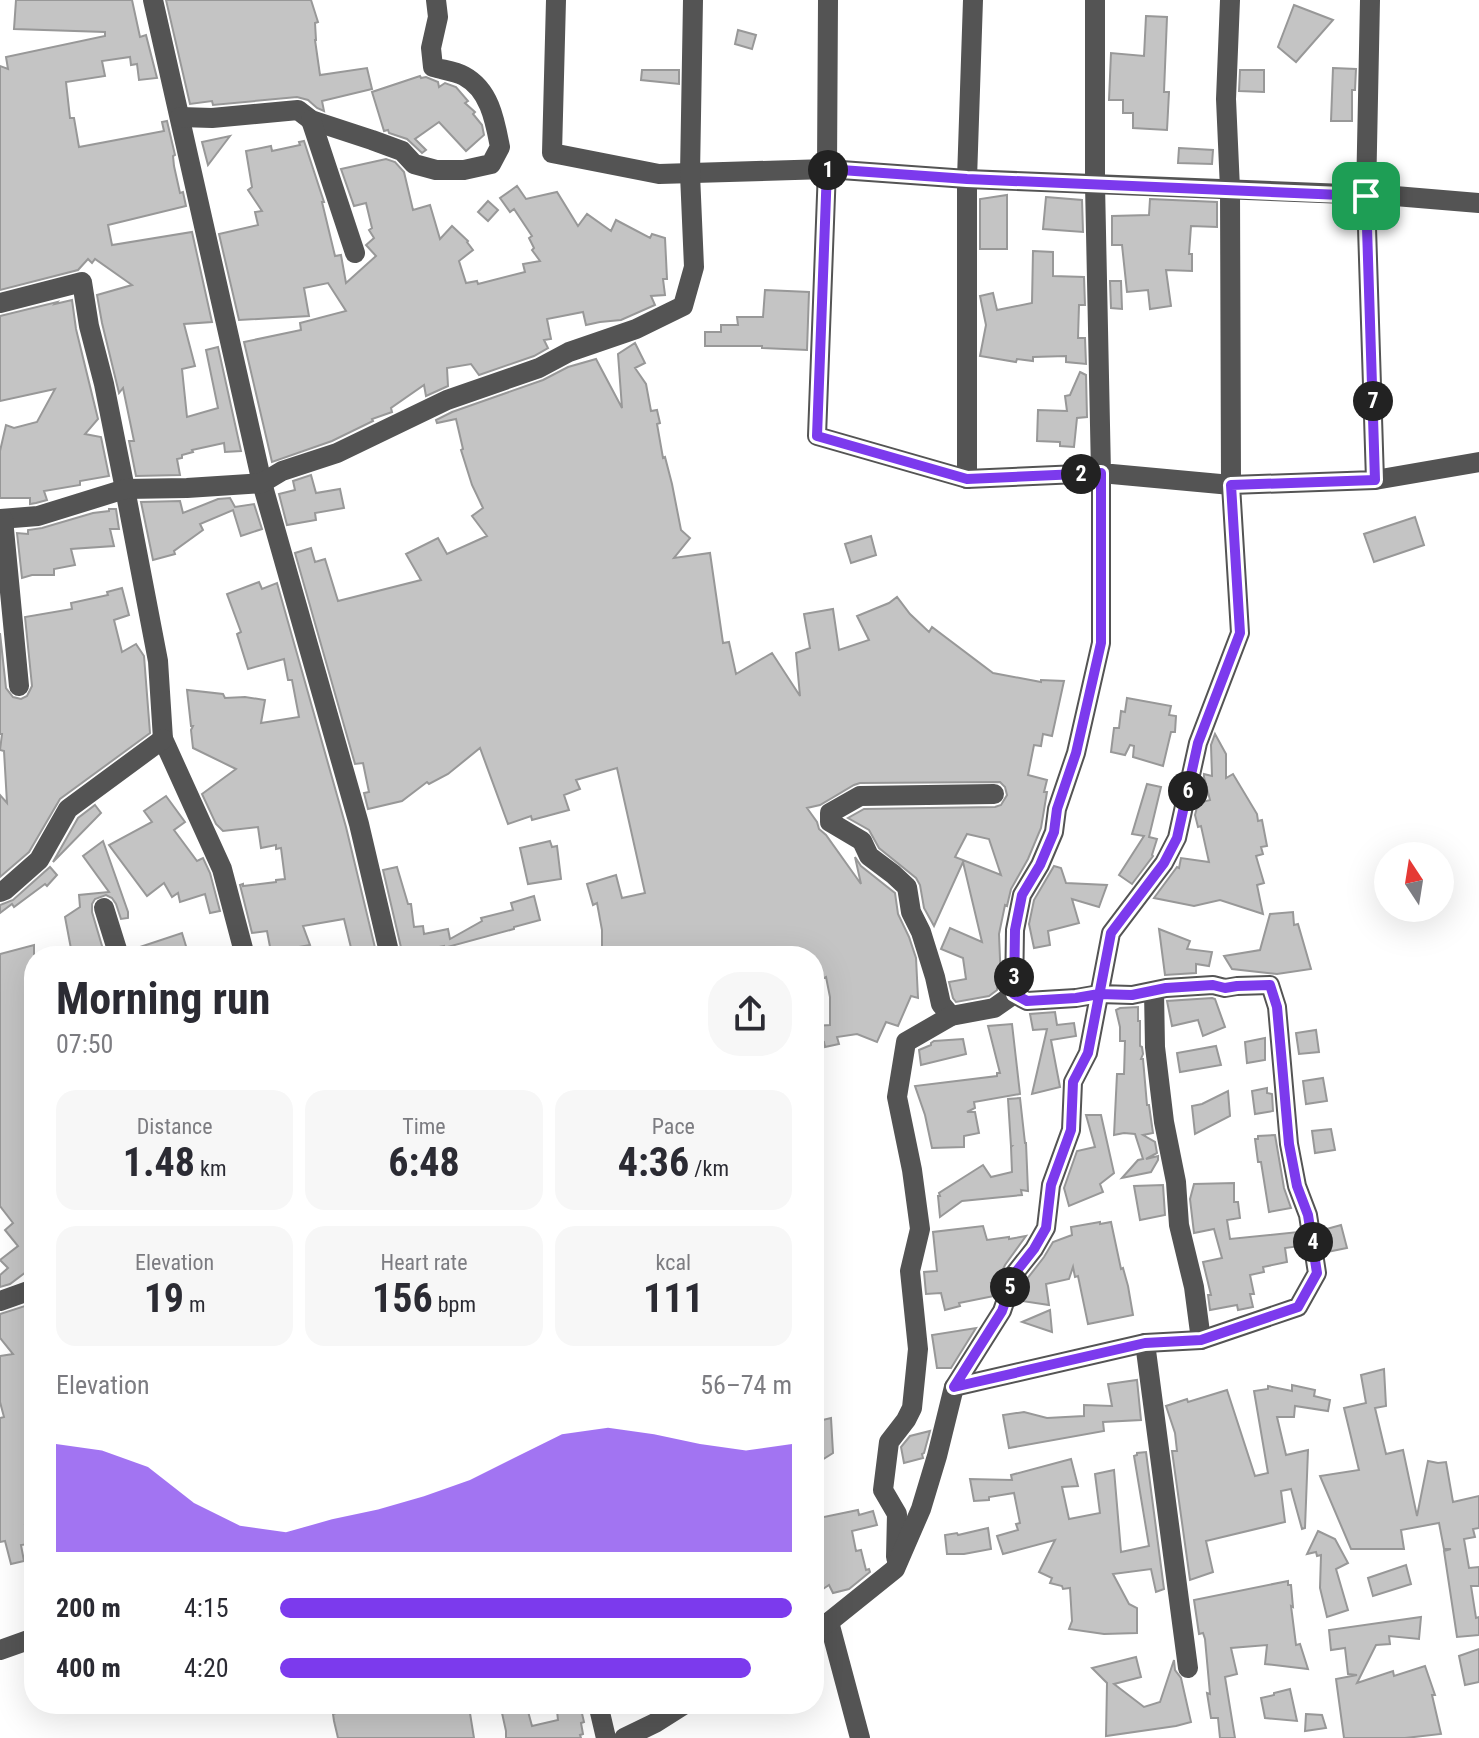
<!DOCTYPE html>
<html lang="en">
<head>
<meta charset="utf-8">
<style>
  body { margin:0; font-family:"Roboto Condensed",sans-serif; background:#f7f7f7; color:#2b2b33; height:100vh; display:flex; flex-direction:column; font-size:30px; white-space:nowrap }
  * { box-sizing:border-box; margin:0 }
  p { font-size:26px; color:#7c7c81 }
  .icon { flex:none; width:44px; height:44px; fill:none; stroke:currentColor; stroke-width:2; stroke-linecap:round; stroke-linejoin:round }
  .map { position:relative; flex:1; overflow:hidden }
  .panel { position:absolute; left:24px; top:946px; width:800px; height:768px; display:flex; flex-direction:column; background:#fff; border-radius:32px; box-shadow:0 8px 32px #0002 }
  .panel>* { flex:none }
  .needle { width:52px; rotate:348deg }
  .fabs { position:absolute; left:1374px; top:842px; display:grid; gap:16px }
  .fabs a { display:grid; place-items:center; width:80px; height:80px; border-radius:50%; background:#fff; box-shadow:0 8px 32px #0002; font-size:40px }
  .pin { position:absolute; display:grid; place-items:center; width:68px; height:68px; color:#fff; margin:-34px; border-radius:16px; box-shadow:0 4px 12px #0006 }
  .km { position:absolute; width:40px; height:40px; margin:-20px; border-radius:50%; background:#222; color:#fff; font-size:22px; line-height:40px; text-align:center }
  .round { display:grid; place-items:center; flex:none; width:84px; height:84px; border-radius:32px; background:#f7f7f7 }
  .overview { display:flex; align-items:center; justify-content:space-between; height:136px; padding:0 32px }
  h1 { font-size:44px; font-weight:700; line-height:60px }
  .figures { display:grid; grid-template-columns:repeat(3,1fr); gap:12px; height:136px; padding:8px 32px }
  .figures div { display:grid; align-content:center; border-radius:20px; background:#f7f7f7; text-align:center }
  .figures b { font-size:40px; font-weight:700 }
  .figures small { font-size:22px; font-weight:400 }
  .figures p { font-size:22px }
  .chart { height:224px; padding:16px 32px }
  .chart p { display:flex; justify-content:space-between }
  .chart svg { width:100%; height:144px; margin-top:8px; fill:#7c3aed; opacity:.7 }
  ul { padding:0 32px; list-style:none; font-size:26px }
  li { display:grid; grid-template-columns:128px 96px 1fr; align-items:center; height:60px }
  li i { height:20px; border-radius:10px; background:#7c3aed }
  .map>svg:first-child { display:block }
</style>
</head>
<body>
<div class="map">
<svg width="1479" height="1738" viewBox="0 0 1479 1738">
  <rect width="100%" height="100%" fill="#fff"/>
  <g fill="#c4c4c4" stroke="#989898" stroke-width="2" fill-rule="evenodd">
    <path d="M16 0H132L140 37 146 35 157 78 139 80 137 64 131 65 130 57 102 61 105 76 66 82 70 118H74L79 147 164 131 162 122 167 121 175 155 173 156 174 166 180 193 183 192 186 206 108 225 112 245 192 232 212 322 184 324 195 366 182 369 187 417 218 408 206 350 218 347 241 451 225 452 224 443 192 450 193 452 182 455V458L177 459 180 475 136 476 129 441H134L123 388 119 393 102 323 97 295 132 285 95 259 92 263 88 259 78 270 0 290V66L8 69 6 57 105 36V32L14 29Z"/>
    <path d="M166 0H311L318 22 315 23 316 40H315L320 75 367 68 372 89 322 101 324 111 317 108 308 100 297 97 213 105 212 101 190 104Z"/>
    <path d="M1294 5 1333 20 1296 62 1278 47Z"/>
    <path d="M1146 16 1167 17 1164 92H1169L1167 130 1133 128V113H1123V100H1109L1111 53 1144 56Z"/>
    <path d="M738 30 756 35 752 49 735 44Z"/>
    <path d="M1333 68 1356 69 1355 90H1352V121H1331Z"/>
    <path d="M642 70H679V84L641 80Z"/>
    <path d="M1240 70H1264V92L1239 91Z"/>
    <path d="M420 76 421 78 426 77 438 82 439 87 445 83 456 87 468 101 465 103 475 112 473 114 482 125 484 135 466 151 439 122 415 139 426 150 422 153 407 139 389 133 388 130 384 131 372 92Z"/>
    <path d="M230 136 208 165 202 142Z"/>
    <path d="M304 141 324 202H322L335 256 341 255 346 283 376 256 366 245 374 238 369 230 372 228 366 203 354 206 341 169 386 159 395 162 404 172 413 210 430 205 440 239 452 226 468 241 467 242 473 250 459 261 466 283 477 281 478 284 525 272 523 264 540 261 532 250 534 248 529 238 532 236 514 209 510 212 500 198 517 186 526 199 557 192 578 226 587 214 611 231 616 220 650 238 652 234 665 238 667 279H663L665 295 651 296 655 305 621 320 600 322 586 325 583 312 547 319 551 339 544 340 548 348 534 356 479 375 471 364 447 368 448 386 426 396 424 385 391 408 392 412 372 419 373 421 332 441 272 462 244 342 301 330 300 323 346 311 328 283 304 288 309 316 239 320 219 234 258 225 255 212 262 211 248 190 252 187 246 151 271 146 272 151 300 145 299 142Z"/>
    <path d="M1179 148 1213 150 1212 164 1178 163Z"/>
    <path d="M1007 195V249H980V199Z"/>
    <path d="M1046 197 1082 200 1083 232 1043 229Z"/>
    <path d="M1150 199 1217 202V227L1191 226 1189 254H1192V271L1166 270 1171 306 1150 309 1148 290 1127 292 1122 245H1112V216L1149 215Z"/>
    <path d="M488 201 498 210 488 221 478 212Z"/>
    <path d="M1033 251 1053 252V276L1084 277 1085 305H1079L1078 338H1085L1086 364 1066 362V356L1033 357V361L1017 359 1016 362 980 356 986 325 980 296 993 293 997 310 1032 303Z"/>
    <path d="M1110 281H1121L1122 309 1111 308Z"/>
    <path d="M765 290 809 292 807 350 762 348V346H705V332H721V325H738L737 317H763Z"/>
    <path d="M72 300 76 329 98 419 85 434 101 437 109 476 80 481V485L44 491 47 500 36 503 30 504V498H0V451L6 425 14 428 37 422 55 389 0 401V316L57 302 55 304Z"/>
    <path d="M635 343 645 363 635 368 646 384 651 411 657 410 660 423 657 424 663 458 665 457 672 484 681 530 690 538 674 558 710 553 723 643 729 642 736 674 772 653 800 696 796 653 810 648 804 614 833 609 839 650 869 640 857 616 889 603 897 597 910 614 929 632 932 627 993 673 1041 682V680L1064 681 1052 736 1043 734 1041 746 1034 745 1028 775 1047 780 1044 792H1047L1041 828 1028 859 1011 889 1007 906 1005 905 999 934 1001 983H997V990L989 996 956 1002 953 998 949 982 966 979 963 958 941 949 950 928 982 942 963 862 934 926 924 908 920 885 916 878 879 848 869 830 848 818 864 809 995 807 1001 805 1007 795 1005 787 1000 782 860 783 854 785 820 805 807 808 817 822 819 829 826 835 861 884 855 857 861 866 895 893 898 914 909 937 916 958 918 998 911 996 898 1026 886 1022 877 1042 857 1034 837 1037 839 1044 825 1047 824 1042 814 1046V1026L830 1025V997L826 977 814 983V956H627L626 953 602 954V930L597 903 593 905 587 884 616 875 622 898 645 893 617 768 576 780 580 789 564 795 569 810 532 820 531 816 508 824 480 748 448 774 429 784 427 782 402 801 368 809 364 793 369 792 363 763 355 764 295 553 311 548 315 562 325 559 338 601 421 580 406 554 438 538 447 554 487 536 472 516 483 508 472 485 461 450 463 449 456 419 437 423 436 420 452 412 543 380 568 367 596 359 622 408 618 354ZM967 834 989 839 1001 875 955 857Z"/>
    <path d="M1080 372 1086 375 1087 417 1077 418 1074 447 1060 446V442L1037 441 1038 410 1067 411 1065 396 1070 395Z"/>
    <path d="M311 475 316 493 340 489 344 508 315 513 316 520 287 525 279 494 295 490 293 481Z"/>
    <path d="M230 498 235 507 254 504 262 529 241 536 233 510 200 524 203 530 174 551 175 554 153 560 141 502 180 501 183 513 218 499Z"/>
    <path d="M109 509H116L119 529H110L114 546 71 549 75 565 54 569V575H32L22 578 17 533 28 534V530L42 528 93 513 109 511Z"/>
    <path d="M1415 517 1424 545 1374 562 1364 534Z"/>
    <path d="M871 536 876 555 851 563 845 544Z"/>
    <path d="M259 582 262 589 277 583 346 827 377 956H353L344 919 303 926 310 945 271 952 267 931 252 933 240 885 243 884V886L276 882V880L285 879 281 848 276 849V845L261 848 258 827 223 831 216 824 202 794 236 769 193 748 191 730 193 726H191L187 690 223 694 225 698 245 697 265 700 261 723 299 717 292 680H288L284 659 248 669 237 634 241 632 227 594Z"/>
    <path d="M122 588 129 615 114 620 122 652 136 644 144 656 150 733 60 799 29 852 0 877V795L7 803 4 751 0 750 2 734H0V633L6 688 13 697 21 699 27 696 32 686 25 617 72 609 71 603 108 595 107 592Z"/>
    <path d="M1127 698 1171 706 1169 715 1176 716 1175 732H1171L1163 766 1133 757 1134 746 1130 745 1125 755 1111 752 1114 728H1119L1121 711 1125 712Z"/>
    <path d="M1215 734 1226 754V778L1233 774 1257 814 1258 821 1262 820 1267 846 1261 847 1263 854 1256 856 1264 883 1257 885 1263 914 1220 900 1194 906 1154 898 1177 867 1179 868 1181 858 1209 862 1201 826 1198 827 1195 815 1198 803 1210 800 1204 777V774L1212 776 1211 745Z"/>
    <path d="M1147 784 1161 787 1149 837 1157 839 1152 855 1153 856 1132 884 1119 875 1144 836 1132 834Z"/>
    <path d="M166 796 185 822 174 830 197 861 203 858 210 873 220 911 210 913 205 894 180 902 178 893 172 897 164 883 147 896 109 845 152 822 144 811Z"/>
    <path d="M95 805 101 813 53 862 78 818Z"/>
    <path d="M103 841 128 912V918L121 919 116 904 112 898 106 895 95 899 92 904V912L105 956H82L81 952 72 954 65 917 80 907 79 895 109 892 83 856Z"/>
    <path d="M550 841 552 847 557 846 561 879 528 884 520 848Z"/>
    <path d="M1054 866 1061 868 1066 883 1107 885 1099 907 1072 899 1079 923 1048 931 1050 945 1034 948 1029 924 1034 900Z"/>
    <path d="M50 867 57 875 47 886 45 884 14 907 12 904 0 913V905L13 900Z"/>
    <path d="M397 867 408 904H411L414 927 423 926 424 934 448 929 450 939 482 921 481 918 513 910 511 903 534 896 540 920 514 927V929L444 948V946L419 951 420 956H403L383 870Z"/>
    <path d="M1293 912 1294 925 1298 924 1311 969 1277 974 1232 969 1224 956 1260 950 1270 914Z"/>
    <path d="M1159 929 1190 941 1187 949 1212 952 1209 966 1196 964V973L1165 975Z"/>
    <path d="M182 933 189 956H132L131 950Z"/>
    <path d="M34 945V1113L28 1114 34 1141V1266L10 1284 0 1287V1275L8 1268 0 1260 18 1246 5 1230 13 1223 0 1206V954Z"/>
    <path d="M1212 998 1215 999 1225 1027 1203 1036 1198 1020 1172 1026 1167 1001Z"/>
    <path d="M1138 1007V1021H1140V1046L1142 1047 1143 1054 1141 1059H1143L1147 1105H1149L1153 1133 1143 1135 1155 1142 1157 1153 1146 1159 1158 1156V1160L1151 1172 1122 1178 1138 1160 1143 1159 1135 1134 1124 1133 1114 1135 1117 1074H1124L1125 1041H1120V1027L1116 1010 1120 1008Z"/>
    <path d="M1055 1012 1057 1025 1074 1023 1076 1036 1051 1040 1060 1087 1032 1094 1047 1029 1033 1030 1030 1014Z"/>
    <path d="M1012 1024 1020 1094 974 1102 975 1108 967 1112H975L979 1133 964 1136V1147L932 1148 925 1115 915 1086 997 1076V1073H1000L988 1026Z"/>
    <path d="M1316 1030 1319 1052 1299 1054 1296 1033Z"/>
    <path d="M1265 1038V1060L1247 1063 1245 1042Z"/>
    <path d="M963 1039 966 1054 921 1065 919 1050 931 1045V1043L934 1041Z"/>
    <path d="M1216 1046 1221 1065 1180 1072 1177 1053Z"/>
    <path d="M1323 1078 1327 1101 1306 1104 1303 1081Z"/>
    <path d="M1267 1088V1093L1272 1094 1273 1111 1255 1114 1252 1091Z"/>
    <path d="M1228 1091 1230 1116 1195 1134 1192 1106 1202 1104Z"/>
    <path d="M1020 1098 1025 1143H1026L1028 1191 1021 1190 1022 1195 962 1201 940 1217 938 1196H940L939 1193 983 1165 991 1177 1012 1172 1011 1147 1012 1146H1011L1008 1099Z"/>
    <path d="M1086 1115H1101L1114 1173 1100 1184 1103 1192 1069 1206 1064 1188 1077 1151 1095 1147Z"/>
    <path d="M1331 1129 1335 1150 1315 1153 1312 1131Z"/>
    <path d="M1275 1135 1284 1188 1291 1208 1269 1212 1261 1162H1258L1255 1139H1258V1136Z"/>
    <path d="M1234 1183V1202H1238L1240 1218 1227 1220 1230 1239 1298 1232 1300 1246 1285 1248 1287 1262 1263 1267 1264 1272 1250 1275 1254 1294H1250L1253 1307 1238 1310 1237 1305 1210 1310 1208 1295H1211L1203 1262 1222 1258 1214 1229 1194 1233 1190 1199 1194 1184Z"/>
    <path d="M1163 1185 1165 1215 1140 1220 1134 1186Z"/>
    <path d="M1100 1222V1224L1111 1222 1121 1269 1123 1268 1128 1286 1133 1315 1088 1324 1078 1276 1075 1277 1073 1267 1069 1279 1046 1284 1049 1305 1022 1301 1027 1279 1044 1257 1053 1242 1072 1235 1071 1227Z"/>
    <path d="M1341 1225 1347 1248 1327 1252 1323 1230Z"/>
    <path d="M983 1226 987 1240 1009 1237V1239L1026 1236 1005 1265 1000 1276 994 1277 995 1283H991L994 1296 959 1303 960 1306 945 1310 941 1293 926 1294 924 1272 937 1271 933 1232Z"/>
    <path d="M34 1303V1524L25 1525 29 1544 21 1545 24 1561 11 1564 5 1541 0 1542V1418L4 1417 0 1402V1356L13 1354 0 1338V1314Z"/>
    <path d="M1050 1310 1052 1332 1022 1322Z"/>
    <path d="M976 1328 951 1368H937L932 1335Z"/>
    <path d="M1384 1369 1386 1406 1375 1408 1386 1454 1403 1450 1417 1516 1428 1461 1438 1463 1446 1462 1453 1502 1479 1496V1528L1473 1529 1475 1537 1464 1539 1469 1568 1479 1567V1586H1471L1476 1618 1479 1617V1635L1457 1637 1444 1551 1451 1549H1444L1439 1523 1401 1530 1404 1549H1351L1320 1476 1359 1470 1344 1408 1366 1403 1361 1375Z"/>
    <path d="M1137 1380 1141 1420 1103 1422 1104 1431 1009 1448 1003 1415 1024 1412 1047 1418 1084 1416V1405L1112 1406 1108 1384Z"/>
    <path d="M1292 1385 1315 1390 1314 1396 1330 1400 1328 1411 1295 1406 1294 1417H1277L1286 1455 1308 1450 1305 1528 1302 1529 1291 1489 1281 1491 1285 1522 1206 1541 1213 1572 1190 1580 1172 1451H1177L1175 1433 1166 1406 1187 1399 1188 1402 1227 1390 1255 1476 1268 1473 1254 1391 1268 1389V1386L1292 1391Z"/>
    <path d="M831 1418 833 1453 814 1465V1422Z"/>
    <path d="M930 1431 924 1453 922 1454 923 1458 904 1463 901 1447 910 1436Z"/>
    <path d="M1146 1452 1164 1589 1156 1592 1151 1569 1113 1574 1129 1604 1137 1608V1633L1104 1634 1069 1629 1072 1621 1070 1588 1063 1589 1062 1586 1050 1583 1052 1578 1039 1572 1055 1540 1003 1554 997 1536 1018 1530 1016 1524 1020 1523 1014 1493 989 1497V1500L974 1501 970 1479 1012 1480 1011 1475 1071 1459 1078 1486 1062 1487 1069 1519 1100 1513 1095 1474 1114 1470 1121 1552 1149 1546 1134 1456 1137 1455V1453Z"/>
    <path d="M858 1510 859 1515 873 1511 877 1525 852 1531 856 1551 861 1550 866 1570 869 1569 870 1572 849 1589 833 1593 829 1585 823 1589 814 1578V1519Z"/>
    <path d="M988 1528 991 1549 964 1554H947L945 1535 957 1533 958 1535Z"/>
    <path d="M1318 1531 1335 1539 1348 1563 1336 1569 1348 1610 1327 1617 1320 1588 1321 1555 1317 1556 1316 1552 1307 1554Z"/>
    <path d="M1406 1565 1411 1584 1373 1596 1368 1578Z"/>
    <path d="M1288 1581V1585H1291L1293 1607 1291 1606 1296 1645 1300 1644 1308 1669 1265 1664 1267 1645 1231 1648 1237 1674 1225 1677 1235 1738H1220L1218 1718H1211L1207 1693 1210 1694 1205 1639 1203 1633 1199 1634 1194 1600Z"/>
    <path d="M1421 1617 1419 1639 1389 1636 1390 1644 1376 1645 1357 1683 1393 1671 1394 1676 1425 1666 1435 1695H1432L1441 1734 1405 1738H1344L1336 1679 1357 1675 1348 1674 1345 1648 1331 1650 1329 1630Z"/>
    <path d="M1479 1649V1682L1465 1685 1459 1656Z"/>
    <path d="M1136 1657 1141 1677 1114 1684 1144 1707 1160 1702 1174 1660 1175 1670 1181 1678 1191 1722 1176 1726 1106 1736 1107 1683 1092 1668Z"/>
    <path d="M1290 1689 1297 1721 1265 1718 1261 1698 1274 1695V1693Z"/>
    <path d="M334 1704H453L455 1709 469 1707 474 1738H338L334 1721 333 1714 336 1713Z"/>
    <path d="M500 1704H526L532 1726 558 1720 557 1711 574 1708V1710L581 1709 584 1722 581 1723 583 1734 580 1735 581 1738H506V1731Z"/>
    <path d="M1306 1714 1322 1715 1326 1728 1305 1731Z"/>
  </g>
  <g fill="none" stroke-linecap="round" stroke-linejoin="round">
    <g stroke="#545454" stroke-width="20">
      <path d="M153 0 262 483 359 824 390 956"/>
      <path d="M556 0 552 153 659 174 827 169 967 179 1395 196 1479 203"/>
      <path d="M828 0 827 169 817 436 967 479"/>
      <path d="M1095 0V184L1101 473 1231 485 1230 189 1226 99 1230 0"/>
      <path d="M180 117 212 118 298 110 311 120 372 140 402 151 414 164 436 170H464L491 164 500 147C495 121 490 90 464 76 455 71 443 70 433 67L431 48 438 17 436 0"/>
      <path d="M311 120 355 253"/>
      <path d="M0 303 82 282 89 326 104 384 125 489 158 661 163 739 222 869 245 956"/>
      <path d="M1375 480 1479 462"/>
      <path d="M0 519 38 516 125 489 187 488 262 483 282 471 337 453 447 400 539 368 569 352 636 329 683 306 694 267 690 174 693 0"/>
      <path d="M3 519 19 686"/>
      <path d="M0 892 5 890 39 860 68 809 163 739"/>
      <path d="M104 908 119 956"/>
      <path d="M1154 991 1155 1047 1164 1122 1176 1182 1179 1225 1194 1287 1201 1340"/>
      <path d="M951 1016 941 1004 935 977 921 932 911 912 907 887 893 874 869 856 862 841 830 822V813L860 796 994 794"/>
      <path d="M0 1301 34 1289"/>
      <path d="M1145 1343 1188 1668"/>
      <path d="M954 1387 1145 1343 1201 1340 1298 1307 1317 1273 1308 1215 1297 1186 1289 1144 1277 1007 1270 985 1237 986 1225 988 1213 985 1166 988 1132 995 1099 994 1076 998 1027 1001 1014 994"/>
      <path d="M896 1557 897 1514 883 1490 889 1442 906 1420 912 1408 918 1349 910 1271 920 1229 912 1170 897 1097 906 1042 951 1016 994 1008 1014 994 1015 930 1022 895 1040 865 1054 832 1057 809 1076 753 1101 643V473L967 479V179L973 0"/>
      <path d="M829 1622 860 1738"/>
      <path d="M814 1630 829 1622 895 1569 921 1509 937 1456 954 1387 1002 1311 1015 1273 1034 1249 1046 1228 1051 1185 1071 1130 1073 1082 1088 1053 1111 933 1164 863 1177 838 1198 743 1240 633 1231 485 1375 480 1366 196 1370 0"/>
      <path d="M0 1650 34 1638"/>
      <path d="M598 1704 606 1738"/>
      <path d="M624 1738 655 1723 685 1704"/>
    </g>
  </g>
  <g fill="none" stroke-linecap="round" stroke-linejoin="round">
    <defs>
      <path id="route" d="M1366 196 967 179 827 169 817 436 967 479 1101 473V643L1076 753 1057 809 1054 832 1040 865 1022 895 1015 930 1014 994 1027 1001 1076 998 1099 994 1132 995 1166 988 1213 985 1225 988 1237 986 1270 985 1277 1007 1289 1144 1297 1186 1308 1215 1317 1273 1298 1307 1201 1340 1145 1343 954 1387 1002 1311 1015 1273 1034 1249 1046 1228 1051 1185 1071 1130 1073 1082 1088 1053 1111 933 1164 863 1177 838 1198 743 1240 633 1231 485 1375 480 1366 196"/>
    </defs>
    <use href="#route" stroke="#fff" stroke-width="16"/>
    <use href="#route" stroke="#7c3aed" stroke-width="10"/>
  </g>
</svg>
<div class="fabs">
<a><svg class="needle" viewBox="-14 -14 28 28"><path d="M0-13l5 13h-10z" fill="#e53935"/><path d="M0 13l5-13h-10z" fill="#7c7c81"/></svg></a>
</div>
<div class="pin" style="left:1366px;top:196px;background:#1e9e55"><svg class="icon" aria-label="arrive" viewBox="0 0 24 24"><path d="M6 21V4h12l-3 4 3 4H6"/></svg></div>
<b class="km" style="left:828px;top:170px">1</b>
<b class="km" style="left:1081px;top:474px">2</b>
<b class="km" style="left:1014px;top:977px">3</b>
<b class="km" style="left:1313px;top:1242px">4</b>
<b class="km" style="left:1010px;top:1287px">5</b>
<b class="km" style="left:1188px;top:791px">6</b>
<b class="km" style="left:1373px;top:401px">7</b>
<section class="panel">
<div class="overview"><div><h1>Morning run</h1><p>07:50</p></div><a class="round"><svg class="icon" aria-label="share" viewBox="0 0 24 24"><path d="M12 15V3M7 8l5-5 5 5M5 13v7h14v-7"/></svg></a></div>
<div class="figures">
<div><p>Distance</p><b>1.48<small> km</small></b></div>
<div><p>Time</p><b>6:48</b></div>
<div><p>Pace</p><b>4:36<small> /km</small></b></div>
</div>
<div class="figures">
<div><p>Elevation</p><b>19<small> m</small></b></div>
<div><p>Heart rate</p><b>156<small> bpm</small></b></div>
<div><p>kcal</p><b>111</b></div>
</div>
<div class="chart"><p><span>Elevation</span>56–74 m</p>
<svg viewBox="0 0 160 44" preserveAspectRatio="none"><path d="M0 44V11L10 13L20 18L30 29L40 36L50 38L60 34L70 31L80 27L90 22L100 15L110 8L120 6L130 8L140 11L150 13L160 11V44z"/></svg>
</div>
<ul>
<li><b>200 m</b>4:15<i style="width:100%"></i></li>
<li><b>400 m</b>4:20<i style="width:92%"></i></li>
</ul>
</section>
</div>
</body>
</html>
